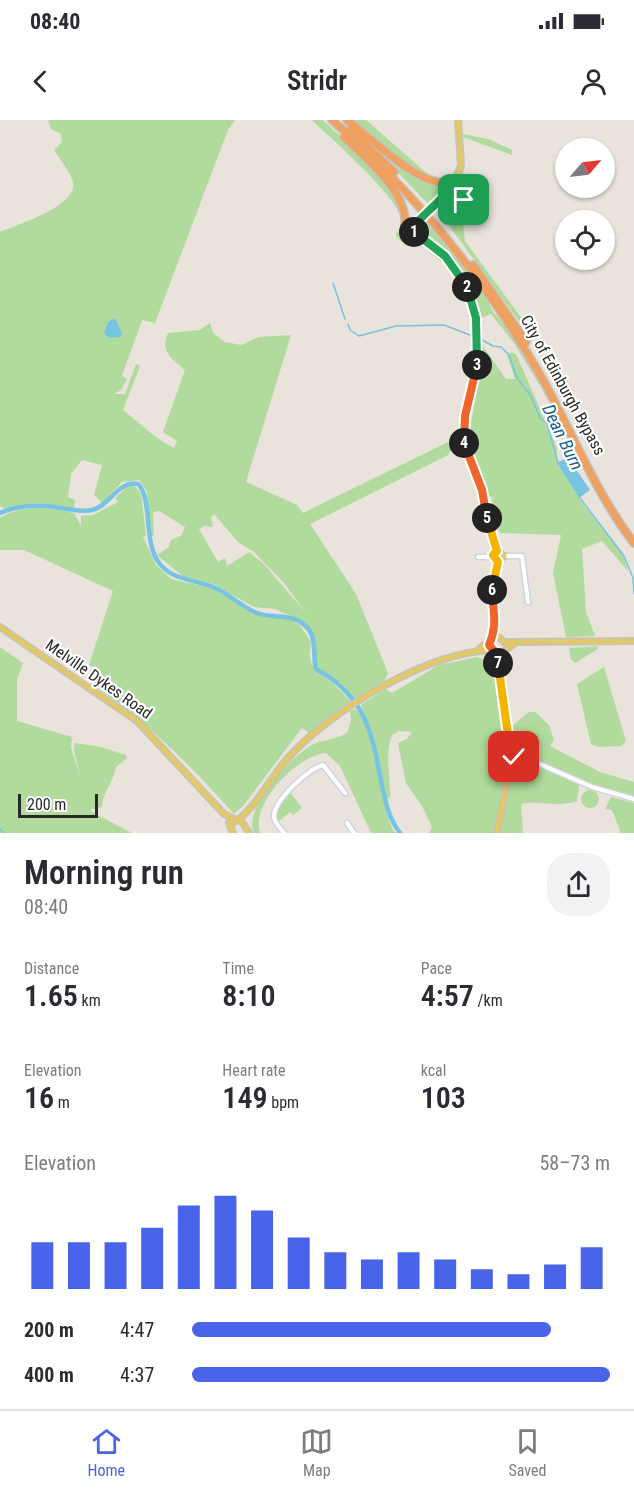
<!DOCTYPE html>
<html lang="en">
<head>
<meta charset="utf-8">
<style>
  body { margin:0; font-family:"Roboto Condensed",sans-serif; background:#f2f2f3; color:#2b2b33; height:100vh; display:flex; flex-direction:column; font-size:22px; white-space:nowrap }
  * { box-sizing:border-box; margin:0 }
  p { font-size:20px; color:#7c7c81 }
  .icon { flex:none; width:33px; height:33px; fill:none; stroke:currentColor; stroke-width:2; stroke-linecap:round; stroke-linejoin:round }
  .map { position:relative; height:713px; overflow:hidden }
  .sheet { display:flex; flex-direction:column; background:#fff; flex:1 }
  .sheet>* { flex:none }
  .needle { width:39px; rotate:62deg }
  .tools { position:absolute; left:555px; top:18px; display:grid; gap:12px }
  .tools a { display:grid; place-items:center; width:60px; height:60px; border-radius:50%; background:#fff; box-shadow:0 2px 4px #0004; font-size:30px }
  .scale { position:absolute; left:18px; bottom:15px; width:80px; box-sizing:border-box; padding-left:6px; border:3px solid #282828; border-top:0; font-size:16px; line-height:21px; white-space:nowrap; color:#282828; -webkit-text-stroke:4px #fff; paint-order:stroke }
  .pin { position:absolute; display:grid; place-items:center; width:51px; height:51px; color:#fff; margin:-26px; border-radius:12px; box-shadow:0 3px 9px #0006 }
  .km { position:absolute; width:30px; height:30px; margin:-15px; border-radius:50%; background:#222; color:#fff; font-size:16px; line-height:30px; text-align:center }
  .round { display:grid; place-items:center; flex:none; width:63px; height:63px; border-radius:24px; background:#f2f2f3 }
  .overview { display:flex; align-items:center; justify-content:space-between; height:102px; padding:0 24px }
  h1 { font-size:33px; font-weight:600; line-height:45px }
  .stats { display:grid; grid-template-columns:repeat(3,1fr); gap:9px; height:102px; padding:6px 24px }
  .stats div { display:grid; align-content:center }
  .stats b { font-size:30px; font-weight:600 }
  .stats small { font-size:16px; font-weight:400 }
  .stats p { font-size:16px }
  .chart { height:168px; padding:12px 24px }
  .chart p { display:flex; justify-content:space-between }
  .chart svg { width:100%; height:108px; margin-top:6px; stroke:#4964e8; stroke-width:6 }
  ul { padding:0 24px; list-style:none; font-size:20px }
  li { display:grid; grid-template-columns:96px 72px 1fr; align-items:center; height:45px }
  li i { height:15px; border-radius:8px; background:#4964e8 }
  .status { display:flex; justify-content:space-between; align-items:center; height:42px; padding:0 30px; background:#fff; direction:ltr }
  .status svg { height:16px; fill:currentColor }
  header { display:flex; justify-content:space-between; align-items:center; height:78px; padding:0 24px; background:#fff; font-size:27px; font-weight:600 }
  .menu { display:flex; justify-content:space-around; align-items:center; height:84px; border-top:2px solid #e1e1e2; background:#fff; font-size:16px; color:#7c7c81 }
  .menu a { display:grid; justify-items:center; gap:3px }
  .menu .selected { color:#4964e8 }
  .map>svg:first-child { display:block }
</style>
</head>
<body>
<div class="status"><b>08:40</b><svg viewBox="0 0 49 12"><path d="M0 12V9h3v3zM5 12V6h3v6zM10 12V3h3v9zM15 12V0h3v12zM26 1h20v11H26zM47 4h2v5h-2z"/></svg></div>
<header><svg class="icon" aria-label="back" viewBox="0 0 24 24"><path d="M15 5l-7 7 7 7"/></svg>Stridr<svg class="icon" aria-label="person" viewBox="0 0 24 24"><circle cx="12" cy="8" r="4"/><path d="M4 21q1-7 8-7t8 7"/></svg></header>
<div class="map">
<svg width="634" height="713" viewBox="0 0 634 713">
  <rect width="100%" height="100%" fill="#e9e3db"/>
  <g fill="#b0db9c" fill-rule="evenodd">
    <path d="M48 0H235L228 10 155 203 142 200 122 256 127 259 121 270 114 274H125L136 244 140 246 123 290C140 303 155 319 174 328L177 321 163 312 185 250C171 238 160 232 168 213L200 210 210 203 213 213 225 222 241 225 259 217 291 215 246 362 297 385 303 393 448 322 451 330 448 335 310 404 356 474 388 553 384 562 357 581 341 563 321 551 315 543 316 526 311 511 299 500 275 489 254 487 213 464 184 457 157 435 169 427 171 420 181 416 185 407 159 391 153 392 154 416H151L147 372 139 360 122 362 102 383 94 375 102 345 82 340 71 354 68 377 75 380 74 388 38 383 5 389 0 386V112C17 105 78 86 73 62 70 52 60 39 54 30L62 22 61 14 51 9ZM214 394 239 423 254 432 284 463 306 493 264 444 249 432 227 446 225 438 218 442 199 409 205 406 213 407 211 397Z"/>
    <path d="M312 0H323C345 22 413 78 401 111H397L400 109C400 104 401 99 400 95 393 73 332 19 312 0Z"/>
    <path d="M350 0H366L430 56 450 59 458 44C457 51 455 61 445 61 422 63 370 15 350 0Z"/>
    <path d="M462 14 488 19 512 30V35L463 17Z"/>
    <path d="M370 23 410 53 441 68 440 75 430 86Z"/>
    <path d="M440 87 447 97 462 96 465 121 525 203 524 208 437 89Z"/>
    <path d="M427 99 480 166 492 190 525 233 542 265 539 264 514 223 491 194 479 199C473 169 461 144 437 125 431 120 423 117 418 111V105Z"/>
    <path d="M396 112C432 123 468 148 471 191L457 162 443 143 420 124 402 122 396 116Z"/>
    <path d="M481 223 506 259H515L507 235 511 232 516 234 557 328V343L582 383 623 434 628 451 602 421 582 429 586 492 595 516 566 517 553 453 561 415 500 413 491 376H488L468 320 480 252Z"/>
    <path d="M134 365 141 374 146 415 143 417 156 445 171 459 212 468 258 495 290 499 299 504 311 522C307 548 314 547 331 562 338 568 346 576 352 583L309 613 302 608 243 686 234 694C191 646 145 599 91 564L95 548 89 545 113 471 24 430H0V398C21 384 50 388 74 393L81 406V396L93 395 118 382 115 379 126 367Z"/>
    <path d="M598 526V529L575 543 571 540 569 528Z"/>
    <path d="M0 527 23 543 17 560V601L72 617 71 628 80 656 74 630 75 623 101 627 126 635 127 638 116 647C114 661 103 671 102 686L98 689H91L92 692 132 713H0Z"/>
    <path d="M477 537 493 543 507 632 500 686 493 713H429L432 707 422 686 406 663 398 623 407 619 412 612 399 611 392 615C384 638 391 654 390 678H386L377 632 361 585 386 569 392 573 439 545Z"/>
    <path d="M604 547 626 621 621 626 599 627 591 624 577 564Z"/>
    <path d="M355 589C377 608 377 683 395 713H371L340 646 326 633C298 635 250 683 260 713H254C242 688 291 637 312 625 323 619 336 620 347 613L351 600 350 591Z"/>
    <path d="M529 592H535L549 605 554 620 550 626 600 652 634 662V677C609 671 530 646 516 625 513 621 512 612 511 607Z"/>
    <path d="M520 636 579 665 577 681C558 688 540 680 521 684L523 713H500L513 646Z"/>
    <circle cx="590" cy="679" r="9"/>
    <path d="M290 672 302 688 293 695 290 692 278 702C273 690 285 681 290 672Z"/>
    <path d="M611 677 634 683V713H619L620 710 612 690 605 689Z"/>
  </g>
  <g fill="#77c3e2">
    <path d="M113 199 116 200 122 214 120 217 109 218 104 213 108 202Z"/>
    <path d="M568 337 590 370 579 378 557 343Z"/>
  </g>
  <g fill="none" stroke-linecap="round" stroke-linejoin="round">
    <g stroke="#77c3e2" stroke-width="1.5">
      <path d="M333 163 345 199"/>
      <path d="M348 204 350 210 359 216 396 206 444 205 475 217"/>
      <path d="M479 218 493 226 501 227 509 235 517 258 531 276 540 298 547 303 558 343"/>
      <path d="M580 378 624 436 633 458 634 474"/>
      <path d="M0 709 4 713"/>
    </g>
    <path stroke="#77c3e2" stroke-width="4.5" d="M0 393C13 387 31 385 46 386 61 387 77 393 92 390 110 386 118 360 138 364 153 379 143 422 159 443 173 461 194 459 213 467 229 473 241 487 257 493 275 500 297 490 311 513 316 523 313 539 316 549 364 575 372 611 381 661 385 680 388 697 400 713"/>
    <defs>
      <g id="minor">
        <path d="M457 70 464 80 465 93"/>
        <path d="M504 436H522L528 482"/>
        <path d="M478 437H493"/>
        <path d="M517 634 592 667 634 679"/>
        <path d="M347 703 354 713"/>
        <path d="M284 713C281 709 274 702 274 697 273 681 309 648 323 645L345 673"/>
      </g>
      <g id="major">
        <path d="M437 84 450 71 458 68 456 63 461 45 458 0"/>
        <path d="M413 114 438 129 450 141 462 156 472 180 478 230 475 256 465 296 464 323 482 370 497 431"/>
        <path d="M413 114 407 116 404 110 420 99"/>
        <path d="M497 431 504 436 498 442"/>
        <path d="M497 431 493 437 498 442"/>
        <path d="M0 507 137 601 224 694 236 700"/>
        <path d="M494 518 492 467 498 442"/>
        <path d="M504 522 634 521"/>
        <path d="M479 529 494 518H500L504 522"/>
        <path d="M493 532 501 533 514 524"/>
        <path d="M496 533 512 636 497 713"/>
        <path d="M239 699C258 684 271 657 288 638 331 590 426 533 491 530"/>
        <path d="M229 703 233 713"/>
        <path d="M231 707 233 701 241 700 249 713"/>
      </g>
      <g id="highway">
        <path d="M332 0C414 73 484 157 539 253 571 309 594 371 634 423"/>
        <path d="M347 0C371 18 419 67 450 63"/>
        <path d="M350 10 394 52"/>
        <path d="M344 17C367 40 409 72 405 108"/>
        <path d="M473 145 526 222"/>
      </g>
    </defs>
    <use href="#minor" stroke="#d0d3e0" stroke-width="7"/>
    <use href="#major" stroke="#c3c3c3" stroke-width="8"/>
    <use href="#highway" stroke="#c3c3c3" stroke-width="10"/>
    <use href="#minor" stroke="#fff" stroke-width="4"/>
    <use href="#major" stroke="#e2c867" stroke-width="5"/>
    <use href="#highway" stroke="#eea161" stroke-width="7"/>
    <defs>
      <path id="major-bridge" d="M420 99 437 84"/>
    </defs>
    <use href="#major-bridge" stroke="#c3c3c3" stroke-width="8" stroke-linecap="butt"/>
    <use href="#major-bridge" stroke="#e2c867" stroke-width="5"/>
  </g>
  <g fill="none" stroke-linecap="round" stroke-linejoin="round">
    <defs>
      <path id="split-1" d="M414 112 412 107 450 70H457L464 80"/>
      <path id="split-2" d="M414 112 445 136 467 167"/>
      <path id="split-3" d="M467 167 476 198 477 245"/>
      <path id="split-4" d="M464 323 465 296 477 245"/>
      <path id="split-5" d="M464 323 482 370 487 398"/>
      <path id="split-6" d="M487 398 497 431 493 435 498 442 492 470"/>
      <path id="split-7" d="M492 470C493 492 498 505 489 525L496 533 498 543"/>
      <path id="split-8" d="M498 543 509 622"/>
      <path id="split-9" d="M509 622 511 635 514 637"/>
    </defs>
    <use href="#split-1" stroke="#fff" stroke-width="12"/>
    <use href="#split-2" stroke="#fff" stroke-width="12"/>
    <use href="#split-3" stroke="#fff" stroke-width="12"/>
    <use href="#split-4" stroke="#fff" stroke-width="12"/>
    <use href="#split-5" stroke="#fff" stroke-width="12"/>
    <use href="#split-6" stroke="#fff" stroke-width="12"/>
    <use href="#split-7" stroke="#fff" stroke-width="12"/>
    <use href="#split-8" stroke="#fff" stroke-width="12"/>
    <use href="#split-9" stroke="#fff" stroke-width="12"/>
    <use href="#split-1" stroke="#22a559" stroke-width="8"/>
    <use href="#split-2" stroke="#22a559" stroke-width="8"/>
    <use href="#split-3" stroke="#22a559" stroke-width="8"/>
    <use href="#split-4" stroke="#f0652b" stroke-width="8"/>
    <use href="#split-5" stroke="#f0652b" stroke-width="8"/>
    <use href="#split-6" stroke="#f5b400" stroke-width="8"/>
    <use href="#split-7" stroke="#f0652b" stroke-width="8"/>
    <use href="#split-8" stroke="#f5b400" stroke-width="8"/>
    <use href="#split-9" stroke="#f5b400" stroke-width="8"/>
  </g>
  <g text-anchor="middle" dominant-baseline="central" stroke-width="4.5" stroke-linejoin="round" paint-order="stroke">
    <g font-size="16" fill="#282828" stroke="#fff">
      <text transform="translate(563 265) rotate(61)">City of Edinburgh Bypass</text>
      <text transform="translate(99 559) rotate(35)">Melville Dykes Road</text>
    </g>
    <g font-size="18" font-style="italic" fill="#1a618b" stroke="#fff">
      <text transform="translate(563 317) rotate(64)">Dean Burn</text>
    </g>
  </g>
</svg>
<div class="tools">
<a><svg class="needle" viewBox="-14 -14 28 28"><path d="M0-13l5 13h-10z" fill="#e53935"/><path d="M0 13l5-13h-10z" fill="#7c7c81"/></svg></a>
<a><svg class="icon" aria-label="locate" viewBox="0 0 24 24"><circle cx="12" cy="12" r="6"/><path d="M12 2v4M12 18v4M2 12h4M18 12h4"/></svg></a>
</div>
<div class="scale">200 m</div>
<div class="pin" style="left:464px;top:80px;background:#1e9e55"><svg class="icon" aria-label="arrive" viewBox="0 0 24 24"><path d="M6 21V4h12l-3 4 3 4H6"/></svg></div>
<div class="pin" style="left:514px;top:637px;background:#d93025"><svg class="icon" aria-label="check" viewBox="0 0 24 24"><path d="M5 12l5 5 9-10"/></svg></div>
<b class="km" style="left:414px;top:112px">1</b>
<b class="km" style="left:467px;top:167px">2</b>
<b class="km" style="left:477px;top:245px">3</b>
<b class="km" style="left:464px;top:323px">4</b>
<b class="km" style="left:487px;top:398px">5</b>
<b class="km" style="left:492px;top:470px">6</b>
<b class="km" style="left:498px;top:543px">7</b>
</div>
<section class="sheet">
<div class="overview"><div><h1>Morning run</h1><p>08:40</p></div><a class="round"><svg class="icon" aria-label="share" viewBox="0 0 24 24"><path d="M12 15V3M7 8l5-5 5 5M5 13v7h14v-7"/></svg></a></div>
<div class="stats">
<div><p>Distance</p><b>1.65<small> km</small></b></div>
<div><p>Time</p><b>8:10</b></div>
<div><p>Pace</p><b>4:57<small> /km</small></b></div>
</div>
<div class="stats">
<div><p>Elevation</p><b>16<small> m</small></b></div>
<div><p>Heart rate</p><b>149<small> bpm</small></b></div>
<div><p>kcal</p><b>103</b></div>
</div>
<div class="chart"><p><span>Elevation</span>58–73 m</p>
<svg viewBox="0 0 160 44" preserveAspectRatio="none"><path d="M5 44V25M15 44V25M25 44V25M35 44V19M45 44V10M55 44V6M65 44V12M75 44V23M85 44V29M95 44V32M105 44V29M115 44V32M125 44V36M135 44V38M145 44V34M155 44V27"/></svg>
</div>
<ul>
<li><b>200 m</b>4:47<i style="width:86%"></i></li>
<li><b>400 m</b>4:37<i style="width:100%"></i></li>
</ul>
</section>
<nav class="menu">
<a class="selected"><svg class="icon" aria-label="home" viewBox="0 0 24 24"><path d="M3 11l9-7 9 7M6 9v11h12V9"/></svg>Home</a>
<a><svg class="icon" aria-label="map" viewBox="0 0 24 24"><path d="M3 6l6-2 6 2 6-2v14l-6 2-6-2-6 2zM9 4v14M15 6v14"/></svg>Map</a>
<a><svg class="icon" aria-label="saved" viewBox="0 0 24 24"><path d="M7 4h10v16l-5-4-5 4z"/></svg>Saved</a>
</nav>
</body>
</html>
